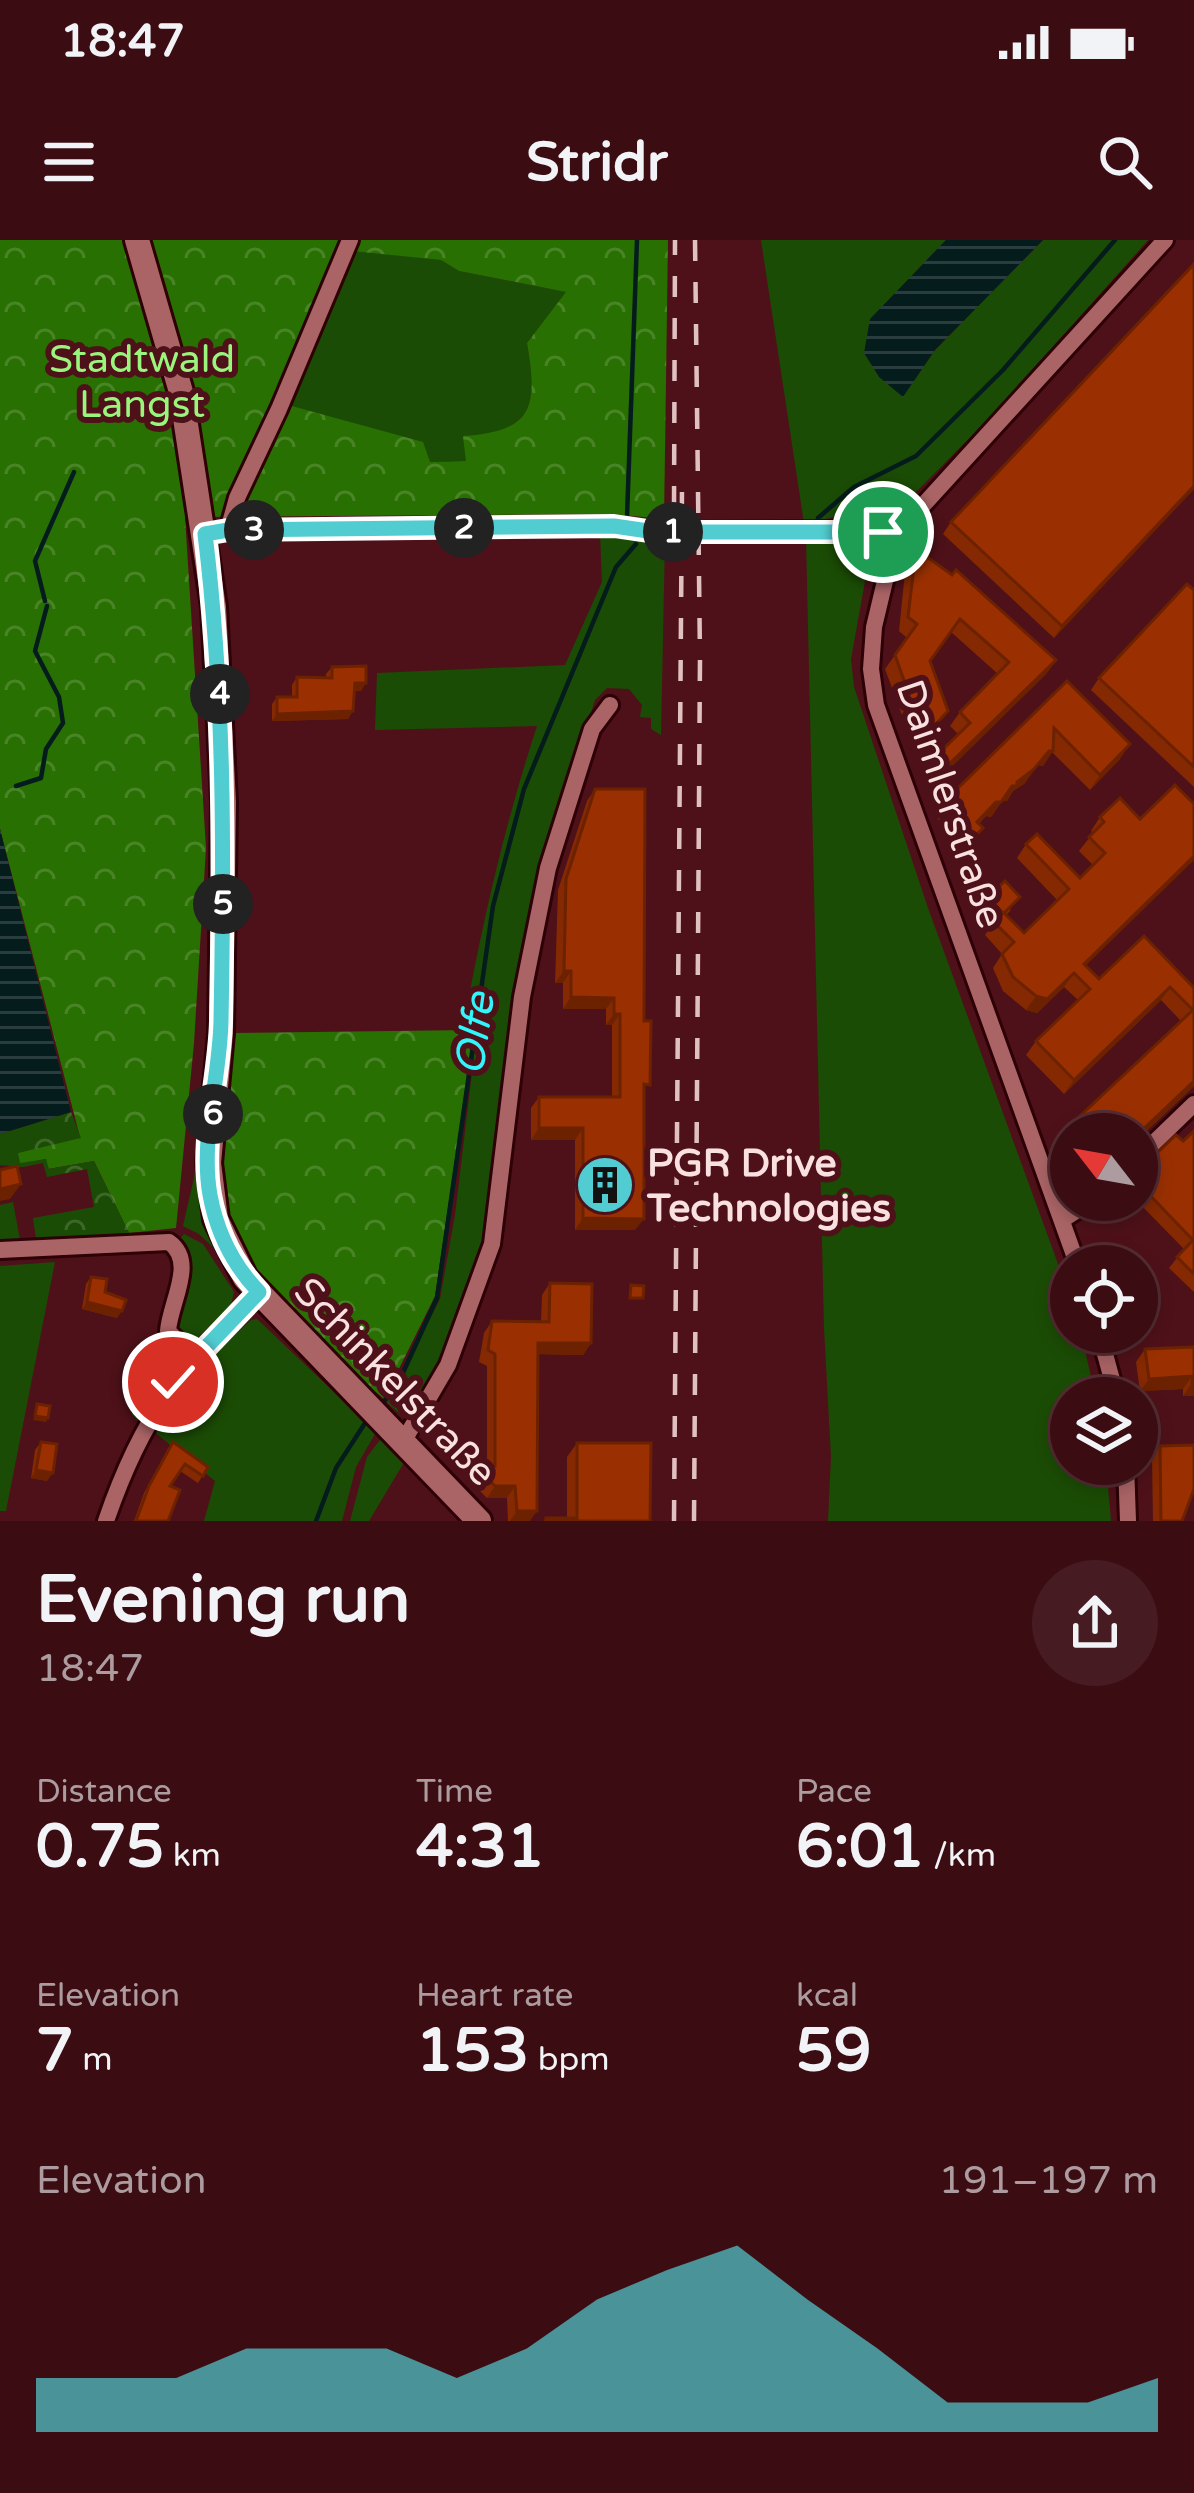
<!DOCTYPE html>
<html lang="en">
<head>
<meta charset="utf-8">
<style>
  body { margin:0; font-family:"Varela Round",sans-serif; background:#461b21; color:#f1f3f6; height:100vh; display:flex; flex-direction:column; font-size:45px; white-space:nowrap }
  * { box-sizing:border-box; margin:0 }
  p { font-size:39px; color:#ac9ca0 }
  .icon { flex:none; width:66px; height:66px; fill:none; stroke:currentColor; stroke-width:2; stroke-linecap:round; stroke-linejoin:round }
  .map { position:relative; height:1281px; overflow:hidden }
  .sheet { display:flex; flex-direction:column; background:#3b0d13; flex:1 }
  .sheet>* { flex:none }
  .needle { width:78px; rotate:301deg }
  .buttons { position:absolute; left:1050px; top:873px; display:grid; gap:24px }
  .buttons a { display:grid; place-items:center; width:108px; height:108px; border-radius:50%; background:#3b0d13; box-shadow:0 6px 18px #0003,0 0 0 3px #542d33; font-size:60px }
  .pin { position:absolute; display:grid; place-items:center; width:102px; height:102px; color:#fff; margin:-51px; border:6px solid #fff; border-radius:50%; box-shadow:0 3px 12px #0007 }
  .km { position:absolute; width:60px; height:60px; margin:-30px; border-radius:50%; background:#222; color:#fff; font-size:33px; line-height:60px; text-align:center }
  .round { display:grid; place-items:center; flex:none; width:126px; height:126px; border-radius:63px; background:#461b21 }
  .summary { display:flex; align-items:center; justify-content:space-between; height:204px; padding:0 36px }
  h1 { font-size:66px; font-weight:700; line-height:90px }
  .figures { display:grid; grid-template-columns:repeat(3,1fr); gap:18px; height:204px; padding:12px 36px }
  .figures div { display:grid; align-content:center }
  .figures b { font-size:60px; font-weight:700 }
  .figures small { font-size:33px; font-weight:400 }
  .figures p { font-size:33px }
  .chart { height:336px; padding:24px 36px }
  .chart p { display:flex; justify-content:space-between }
  .chart svg { width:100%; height:216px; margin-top:12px; fill:#51ccd1; opacity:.7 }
  .status { display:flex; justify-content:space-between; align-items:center; height:84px; padding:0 60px; background:#3b0d13; direction:ltr }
  .status svg { height:33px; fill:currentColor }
  header { display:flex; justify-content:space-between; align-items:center; height:156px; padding:0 36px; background:#3b0d13; font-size:54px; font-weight:700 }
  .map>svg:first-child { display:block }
</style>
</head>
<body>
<div class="status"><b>18:47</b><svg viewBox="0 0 49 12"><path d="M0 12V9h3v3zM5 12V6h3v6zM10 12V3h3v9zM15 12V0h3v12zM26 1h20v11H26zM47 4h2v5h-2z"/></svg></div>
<header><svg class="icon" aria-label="menu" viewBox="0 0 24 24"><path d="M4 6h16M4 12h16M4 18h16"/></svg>Stridr<svg class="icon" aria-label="search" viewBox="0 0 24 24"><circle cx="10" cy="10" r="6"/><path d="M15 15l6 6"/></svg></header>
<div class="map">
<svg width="1194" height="1281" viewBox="0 0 1194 1281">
  <defs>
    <pattern id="forest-crowns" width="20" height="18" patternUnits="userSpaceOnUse" patternTransform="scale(3)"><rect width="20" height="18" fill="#297003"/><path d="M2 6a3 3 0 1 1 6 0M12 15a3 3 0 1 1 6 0" fill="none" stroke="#498427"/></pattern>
    <pattern id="park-crowns" width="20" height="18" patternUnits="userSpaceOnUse" patternTransform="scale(3)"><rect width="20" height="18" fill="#1b4c05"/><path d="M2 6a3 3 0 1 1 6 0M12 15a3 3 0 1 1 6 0" fill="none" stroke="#3d6629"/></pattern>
    <pattern id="water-rules" width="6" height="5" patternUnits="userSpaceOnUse" patternTransform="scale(3)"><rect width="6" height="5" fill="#051c1d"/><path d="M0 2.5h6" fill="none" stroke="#2a3d3e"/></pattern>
  </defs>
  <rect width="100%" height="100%" fill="#4f1119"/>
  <g fill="#1b4c05">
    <path d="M761 0H946L870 80 903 156 935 110 1043 0H1148L998 169 919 249 898 265 804 283Z"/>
    <path d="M352 10 441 20 459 31 567 52 527 103C542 188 523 169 467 221L429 222 288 165Z"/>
    <path d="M600 294 665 299 661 495 651 489V478L640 477 642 465 629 449 607 448 595 460 541 626 513 756 486 1001 441 1121 410 1178H405L387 1163 440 1059 455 975 477 791 463 789C482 683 504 587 537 486L375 490 377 433 565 425 602 342Z"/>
    <path d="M854 295 871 308 851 419 854 447 928 668 1057 1021 1071 1063V1092L1081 1093 1096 1158H1071V1224H1106L1111 1281H828L831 1217 824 1088 806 298Z"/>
    <path d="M200 911 214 1003 218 1012 199 994 183 986Z"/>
    <path d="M13 962 20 1000 0 1001V965Z"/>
    <path d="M184 994 203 1004 234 1052 231 1065 195 1100 183 1098 176 1084 191 1022 180 999Z"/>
    <path d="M55 1022 6 1271H0V1026Z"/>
    <path d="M257 1079 376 1192 356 1227 342 1281H204L215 1241 153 1191 200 1125 251 1080Z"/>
    <path d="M159 1087 176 1121 140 1182 132 1175Z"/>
    <path d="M383 1196 406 1219 369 1281H350L367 1217Z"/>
  </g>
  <g fill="url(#forest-crowns)" fill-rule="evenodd">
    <path d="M0 0H668L664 279 612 274 185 277 206 608 194 803 176 988 129 993 94 921 48 929 46 919 20 924 17 913 80 897 0 589ZM352 11 441 20 459 31 566 52 527 103C538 167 534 191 463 196L466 221 430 222 423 202 288 165Z"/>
    <path d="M474 790 435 1056 384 1159 366 1144 361 1148 239 1017 217 953 230 793Z"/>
  </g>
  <path fill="url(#park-crowns)" d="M71 872 81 898 18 913 20 923 46 919 49 929 94 921 129 993 36 999 33 978 94 967 87 929 47 937 43 923 23 927 0 925V894Z"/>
  <g fill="url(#water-rules)">
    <path d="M946 0H1043L935 110 903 157 879 137 864 113 870 79Z"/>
    <path d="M0 589 71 872 0 894Z"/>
  </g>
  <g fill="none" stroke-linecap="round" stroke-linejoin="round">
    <g stroke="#051c1d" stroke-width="4.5">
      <path d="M627 277 637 0"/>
      <path d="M818 278 854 247 916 216 1003 130 1115 0"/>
      <path d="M45 361 35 321 74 232"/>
      <path d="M16 546 41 538 46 509 63 483 59 457 35 411 47 366"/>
      <path d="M380 1167 402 1135 437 1058 493 666 524 549 616 327 636 304"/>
      <path d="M316 1281 336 1228 367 1180"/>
    </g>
    <defs>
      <g id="street">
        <path d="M228 290 237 258 279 169 350 0"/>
        <path d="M205 294 228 290 614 286 655 291 864 290 896 295"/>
        <path d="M1137 919 1194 864"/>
        <path d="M1062 980 1093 960"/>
        <path d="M0 1010 169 1002C197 1022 170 1062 168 1091L193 1118"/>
        <path d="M1078 1026 876 465 871 429 874 387 896 295 1165 0"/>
        <path d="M1099 1092 1117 1158"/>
        <path d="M403 1202 448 1125 492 1004 522 757 548 628 592 489 610 465"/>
        <path d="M1126 1224 1128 1281"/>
        <path d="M106 1281C143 1173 179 1131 259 1052"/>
      </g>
      <path id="secondary" d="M137 0 181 152 214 367 224 562 221 793 209 923 216 979 245 1038 479 1281"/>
    </defs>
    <use href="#street" stroke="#2d0106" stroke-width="22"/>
    <use href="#secondary" stroke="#2d0106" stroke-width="30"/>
    <use href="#street" stroke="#aa6466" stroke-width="16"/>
    <use href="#secondary" stroke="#aa6466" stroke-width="24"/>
    <g stroke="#e0c1c2" stroke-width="4.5" stroke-dasharray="21 21" stroke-linecap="butt">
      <path d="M674 267 675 0"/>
      <path d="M674 1281 682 249"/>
      <path d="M694 1281 700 418 695 0"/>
    </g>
  </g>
  <g fill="#842902">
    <path d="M1194 24V249L1054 398 943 294 951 282Z"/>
    <path d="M915 318 1056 420 1046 434 934 544 923 533 933 519 958 494 950 486 960 472 998 434 951 392 930 421 948 471 915 510 885 429 907 398 899 391 905 332Z"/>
    <path d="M1194 350V547L1091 450 1099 438Z"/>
    <path d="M332 427 361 451H354L348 479 272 481V464L277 457H292V445L297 437 326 438V434Z"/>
    <path d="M1067 441 1120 519 1090 550 1052 512 1043 526 1038 525 1024 544 1013 551 1007 561H1002L991 577 986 576 979 584 983 588 973 603 954 622 936 573 947 559Z"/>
    <path d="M595 549 644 854 635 990H575V900H531V868L539 857H612V785H606V769H563V743H555L558 650 587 561Z"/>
    <path d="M1120 558 1086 726 1099 739 1194 748V846L1137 900V894H1071V931L1063 933V916L1053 906 1063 892 1181 781 1161 760 1064 854 1026 815 1036 801 1078 760 1064 747 1037 773 1026 770 1003 751 993 728 1002 714 985 695 992 685 978 671 988 657 1011 670 1006 675 1024 693 1057 660 1017 618 1026 604 1080 638 1093 625 1079 611 1093 593 1091 591 1100 577Z"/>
    <path d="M1194 891V1052L1169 1028 1184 1009 1136 960 1137 932 1183 901Z"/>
    <path d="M1107 960H1127L1105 981 1097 973Z"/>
    <path d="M91 1037 105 1052 117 1078 82 1069 86 1044Z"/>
    <path d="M550 1043 591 1103 583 1115 538 1114 530 1281H508L507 1258H487L480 1251V1238L487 1228V1126L479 1122 484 1093 492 1081 541 1082 542 1055Z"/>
    <path d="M1194 1107V1156H1183V1149L1140 1151 1136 1122 1145 1109Z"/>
    <path d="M41 1202 47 1241 31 1238 35 1210Z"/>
    <path d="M577 1203 650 1281H544L546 1278H567V1217Z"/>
    <path d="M1160 1206 1182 1281H1153L1152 1218Z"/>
    <path d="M168 1210 208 1227 198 1243 180 1231 170 1246 168 1281H134L144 1253Z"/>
  </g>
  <g fill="#6c2201">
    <path d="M1194 246V249L1054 398 1062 386Z"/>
    <path d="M1056 420 1046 434 934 544 943 530Z"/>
    <path d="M355 443H366L361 451H349Z"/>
    <path d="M353 471 348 479 272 481 277 474Z"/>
    <path d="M948 471 938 484 915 510 924 497Z"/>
    <path d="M1130 504 1120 519 1090 550 1100 535Z"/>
    <path d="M1049 511H1053L1043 526 1038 525 1024 544 1013 551 1007 561H1002L1012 546Z"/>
    <path d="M996 562H1001L991 577 986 576 967 597Z"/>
    <path d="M983 588 973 603 954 622 964 607Z"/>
    <path d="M1194 616V620L1074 737 1084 724Z"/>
    <path d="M564 731H571L563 743H555Z"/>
    <path d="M1074 733 1064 747 1037 773 1026 770 1036 756Z"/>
    <path d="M1170 747 1161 760 1064 854 1074 840Z"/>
    <path d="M571 757 614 758 606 769H563Z"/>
    <path d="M614 774H620L612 785H606Z"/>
    <path d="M1194 841V846L1137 900V895Z"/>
    <path d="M539 888H583L575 900H531Z"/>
    <path d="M21 944 10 959 0 961V949Z"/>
    <path d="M583 978 644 979 635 990H575Z"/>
    <path d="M87 1062 122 1071 117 1078 82 1069Z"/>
    <path d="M538 1103H591L583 1115 530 1114Z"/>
    <path d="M1192 1136 1183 1149 1140 1151 1149 1139Z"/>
    <path d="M1192 1143H1194V1156H1183Z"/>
    <path d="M35 1176 48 1178 46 1182 33 1180Z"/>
    <path d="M36 1230 53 1233 47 1241 31 1238Z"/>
    <path d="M495 1246H515L507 1258H487Z"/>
    <path d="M517 1271H537L530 1281H510Z"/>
  </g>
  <g fill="#9a3002" stroke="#6c2201" stroke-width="3">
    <path d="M1194 24V246L1062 386 951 282Z"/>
    <path d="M923 314 952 335 956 330 1056 420 943 530 933 519 970 483 960 472 1009 422 960 379 930 421 948 471 924 497 895 415 917 384 908 377 915 318Z"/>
    <path d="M1187 344 1194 350V527L1099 438Z"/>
    <path d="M366 426V443H355L353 471 277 474V457H297V437L332 438V427Z"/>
    <path d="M1067 441 1130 504 1100 535 1054 488 1053 511H1049L1034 529 1017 542V546H1012L1001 562H996L977 582 983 588 964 607 947 559Z"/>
    <path d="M1175 545 1194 564V616L1084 724 1099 739 1144 696 1194 748V841L1137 895 1071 894V900L1063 892 1193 770 1170 747 1074 840 1036 801 1090 749 1074 733 1047 759 1036 756 1013 737 1002 714 1014 702 994 682 1003 673 988 657 1005 641 1020 657 1004 673 1024 693 1069 649 1026 604 1037 594 1080 638 1105 613 1089 597 1104 582 1100 577 1120 558 1140 579Z"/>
    <path d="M595 549H645L644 781H651L650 845 644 844V979L583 978V888H539V857H620V774H614V758L571 757V731H564L566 639Z"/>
    <path d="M1194 891V1034L1177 1017 1193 1000 1139 944 1137 947V932L1176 895 1183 901Z"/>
    <path d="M17 926 21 944 0 949V930Z"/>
    <path d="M1107 960H1123L1112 970 1105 962Z"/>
    <path d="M91 1037 107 1039 105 1052 126 1060 122 1071 87 1062Z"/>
    <path d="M550 1043 592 1044 591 1103H538L537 1271H517L515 1246H495L488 1239V1226H495V1114L488 1110 492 1081 549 1082Z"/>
    <path d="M631 1045 644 1046 643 1058H630Z"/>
    <path d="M1194 1107V1143H1192V1136L1149 1139 1145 1109Z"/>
    <path d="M37 1164 50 1166 48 1178 35 1176Z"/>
    <path d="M41 1202 57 1204 53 1233 36 1230Z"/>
    <path d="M173 1202 208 1227 203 1236 185 1224 170 1246 180 1250 168 1281H136L149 1246Z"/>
    <path d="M577 1203H651L650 1281H546V1278H577Z"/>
    <path d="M1194 1205V1249L1182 1281H1161L1160 1206Z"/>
  </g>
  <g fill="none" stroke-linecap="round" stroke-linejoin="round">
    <defs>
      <path id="route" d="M173 1142 259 1052C233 1025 217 993 210 955 200 899 220 838 221 781 224 618 225 457 205 294L228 290 614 286 655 292H883"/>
    </defs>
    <use href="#route" stroke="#fff" stroke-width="24"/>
    <use href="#route" stroke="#51ccd1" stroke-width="15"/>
  </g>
  <defs>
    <symbol id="building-disc" viewBox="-11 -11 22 22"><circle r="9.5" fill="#51ccd1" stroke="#4f1119"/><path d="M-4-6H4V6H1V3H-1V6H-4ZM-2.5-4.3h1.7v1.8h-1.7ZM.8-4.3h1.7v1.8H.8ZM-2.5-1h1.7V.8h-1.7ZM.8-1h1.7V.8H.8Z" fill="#111"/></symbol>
  </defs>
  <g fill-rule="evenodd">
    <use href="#building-disc" x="572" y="912" width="66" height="66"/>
  </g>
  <g text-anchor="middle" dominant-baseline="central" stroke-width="12" stroke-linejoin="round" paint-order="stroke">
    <g font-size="39" fill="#9af57d" stroke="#4f1119">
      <text x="142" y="119">Stadtwald<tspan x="142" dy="45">Langst</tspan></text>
    </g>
    <g font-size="39" fill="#fae1e1" stroke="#4f1119">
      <text transform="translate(950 564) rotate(71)">Daimlerstraße</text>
      <text transform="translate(395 1142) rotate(46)">Schinkelstraße</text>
    </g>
    <g font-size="39" font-weight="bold" fill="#fae1e1" stroke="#4f1119" text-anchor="start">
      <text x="647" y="923">PGR Drive<tspan x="647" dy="45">Technologies</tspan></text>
    </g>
    <g font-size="42" font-style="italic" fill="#32f5fb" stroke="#4f1119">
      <text transform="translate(475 794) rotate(-82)">Olfe</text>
    </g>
  </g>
</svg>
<div class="buttons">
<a><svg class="needle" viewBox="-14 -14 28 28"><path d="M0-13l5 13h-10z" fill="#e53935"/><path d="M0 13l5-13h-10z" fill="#ac9ca0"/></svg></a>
<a><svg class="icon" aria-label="locate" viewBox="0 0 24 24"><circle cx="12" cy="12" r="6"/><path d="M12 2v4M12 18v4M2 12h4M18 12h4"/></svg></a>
<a><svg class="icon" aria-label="layers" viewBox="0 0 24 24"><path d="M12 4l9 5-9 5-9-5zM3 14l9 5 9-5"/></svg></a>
</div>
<div class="pin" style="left:883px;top:292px;background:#1e9e55"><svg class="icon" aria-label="arrive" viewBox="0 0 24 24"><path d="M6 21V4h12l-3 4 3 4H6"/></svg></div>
<div class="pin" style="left:173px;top:1142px;background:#d93025"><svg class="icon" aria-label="check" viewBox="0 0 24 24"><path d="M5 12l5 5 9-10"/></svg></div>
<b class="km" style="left:673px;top:292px">1</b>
<b class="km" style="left:464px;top:288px">2</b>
<b class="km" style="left:254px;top:290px">3</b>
<b class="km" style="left:220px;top:454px">4</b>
<b class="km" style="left:223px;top:664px">5</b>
<b class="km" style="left:213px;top:874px">6</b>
</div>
<section class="sheet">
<div class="summary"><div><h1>Evening run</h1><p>18:47</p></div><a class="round"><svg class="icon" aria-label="share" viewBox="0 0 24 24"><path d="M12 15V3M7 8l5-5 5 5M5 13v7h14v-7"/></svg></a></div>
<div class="figures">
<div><p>Distance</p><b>0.75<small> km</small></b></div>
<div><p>Time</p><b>4:31</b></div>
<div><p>Pace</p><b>6:01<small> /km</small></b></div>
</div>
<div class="figures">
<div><p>Elevation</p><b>7<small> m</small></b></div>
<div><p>Heart rate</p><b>153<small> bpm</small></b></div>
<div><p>kcal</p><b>59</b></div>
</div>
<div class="chart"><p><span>Elevation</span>191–197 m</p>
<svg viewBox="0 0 160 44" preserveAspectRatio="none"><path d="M0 44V33L10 33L20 33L30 27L40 27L50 27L60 33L70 27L80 17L90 11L100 6L110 17L120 27L130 38L140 38L150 38L160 33V44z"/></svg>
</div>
</section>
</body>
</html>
